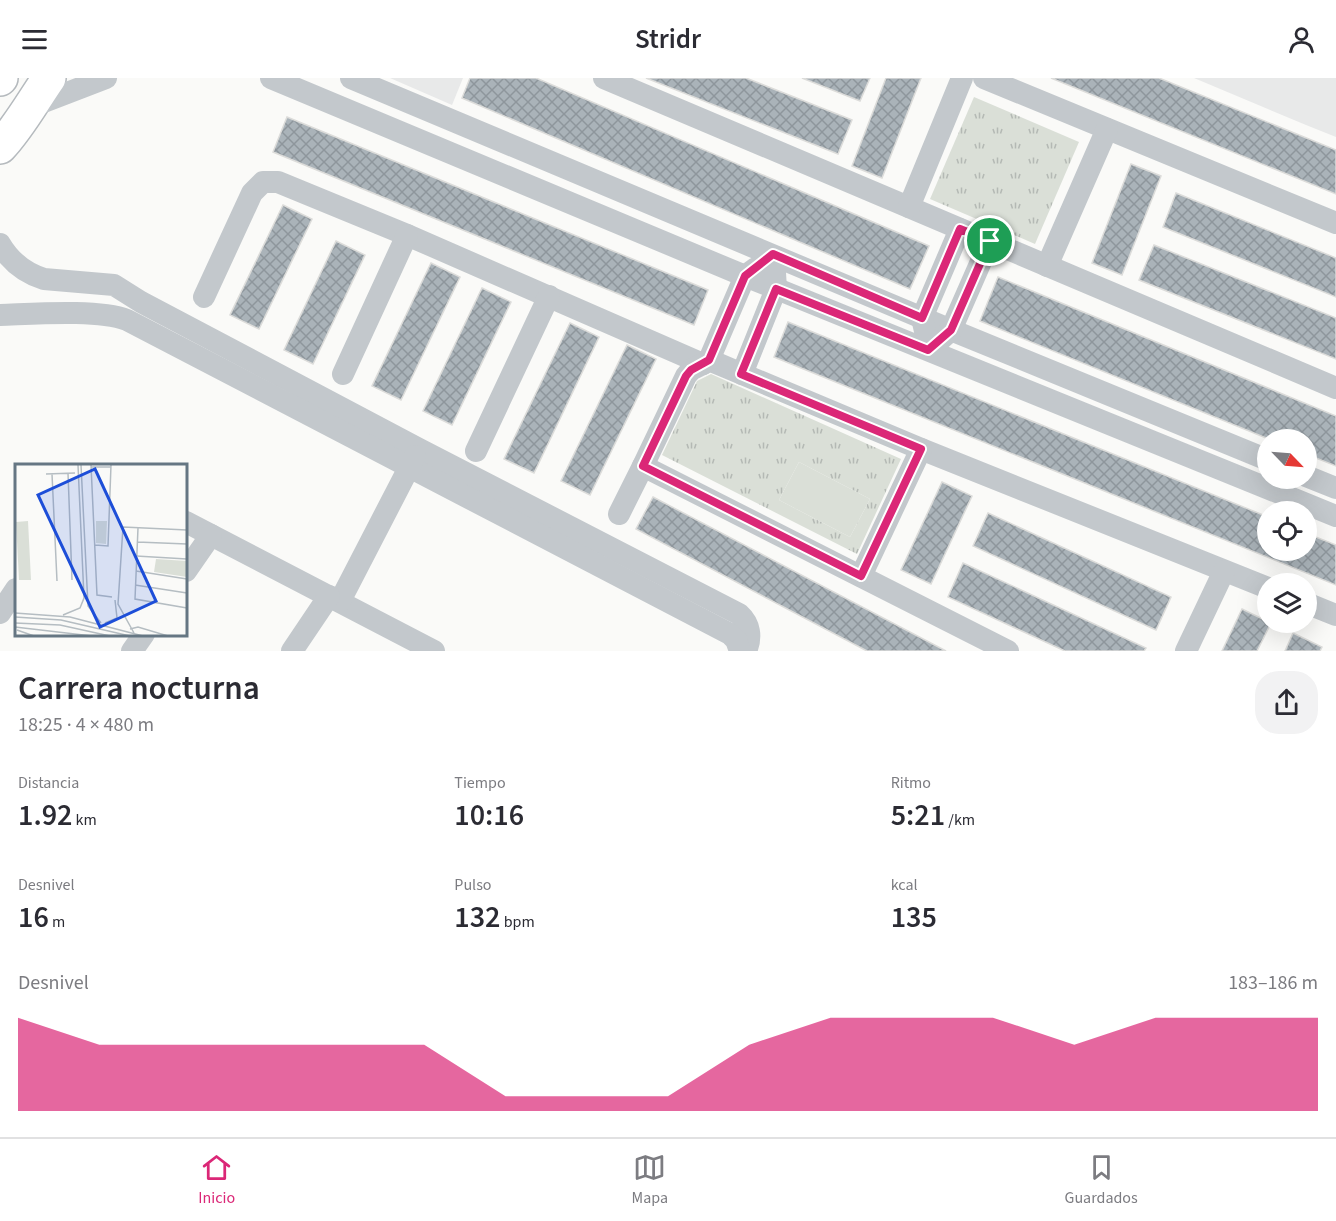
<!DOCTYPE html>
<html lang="es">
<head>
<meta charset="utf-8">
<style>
  body { margin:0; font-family:"Source Sans 3",sans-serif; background:#f2f2f3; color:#2b2b33; height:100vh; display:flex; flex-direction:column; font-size:22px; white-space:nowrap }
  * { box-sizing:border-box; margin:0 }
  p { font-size:20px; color:#7c7c81 }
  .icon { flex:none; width:33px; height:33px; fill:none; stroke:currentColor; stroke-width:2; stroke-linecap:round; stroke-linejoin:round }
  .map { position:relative; height:573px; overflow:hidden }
  .side { display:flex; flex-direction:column; background:#fff; flex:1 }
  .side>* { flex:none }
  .needle { width:39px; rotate:115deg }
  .controls { position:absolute; left:1257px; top:351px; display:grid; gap:12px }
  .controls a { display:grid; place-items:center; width:60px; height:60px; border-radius:50%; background:#fff; box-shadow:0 6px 24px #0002; font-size:30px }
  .pin { position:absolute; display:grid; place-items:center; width:51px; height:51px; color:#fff; margin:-26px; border:3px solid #fff; border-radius:50%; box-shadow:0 2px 6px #0007 }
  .round { display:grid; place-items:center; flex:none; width:63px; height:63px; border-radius:24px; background:#f2f2f3 }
  .headline { display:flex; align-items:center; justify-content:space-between; height:102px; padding:0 18px }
  h1 { font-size:33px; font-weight:600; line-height:45px }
  .metrics { display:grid; grid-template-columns:repeat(3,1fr); gap:9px; height:102px; padding:6px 18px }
  .metrics div { display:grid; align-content:center }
  .metrics b { font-size:30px; font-weight:600 }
  .metrics small { font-size:16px; font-weight:400 }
  .metrics p { font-size:16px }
  .chart { height:168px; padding:12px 18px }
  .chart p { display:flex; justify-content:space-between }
  .chart svg { width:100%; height:108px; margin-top:6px; fill:#db2777; opacity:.7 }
  header { display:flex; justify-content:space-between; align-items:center; height:78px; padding:0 18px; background:#fff; font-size:27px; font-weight:600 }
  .tab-bar { display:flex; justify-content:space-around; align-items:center; height:84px; border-top:2px solid #e1e1e2; background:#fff; font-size:16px; color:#7c7c81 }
  .tab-bar a { display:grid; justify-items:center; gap:3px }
  .tab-bar .active { color:#db2777 }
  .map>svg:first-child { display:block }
</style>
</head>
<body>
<header><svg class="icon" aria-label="menu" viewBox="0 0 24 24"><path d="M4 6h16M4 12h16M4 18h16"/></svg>Stridr<svg class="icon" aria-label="person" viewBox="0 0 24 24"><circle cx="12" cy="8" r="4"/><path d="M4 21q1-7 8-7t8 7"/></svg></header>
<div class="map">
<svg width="1336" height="573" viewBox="0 0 1336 573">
  <defs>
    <pattern id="park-tufts" width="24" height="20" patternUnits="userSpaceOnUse" patternTransform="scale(1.5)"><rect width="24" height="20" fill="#dadfd7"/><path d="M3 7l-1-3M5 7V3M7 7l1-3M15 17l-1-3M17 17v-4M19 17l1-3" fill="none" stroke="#b4b9b4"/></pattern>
    <pattern id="building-cross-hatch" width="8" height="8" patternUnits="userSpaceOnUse" patternTransform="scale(1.5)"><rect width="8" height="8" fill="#aab3b9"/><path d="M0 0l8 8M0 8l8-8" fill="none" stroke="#8e969c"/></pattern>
  </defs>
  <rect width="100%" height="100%" fill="#fafaf8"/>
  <g fill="#e8e9e9">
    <path d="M390 0H463L452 27Z"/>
    <path d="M1194 0H1336V59L1306 47Z"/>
  </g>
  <path fill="#dadfd7" d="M799 384 870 421 850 459 779 422Z"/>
  <g fill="url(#park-tufts)" fill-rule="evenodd">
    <path d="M974 19 1079 64 1035 166 930 121Z"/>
    <path d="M711 296 901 381 857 476 662 377 697 303ZM799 384 870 421 850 459 779 422Z"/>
  </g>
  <g fill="url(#building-cross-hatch)" stroke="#dcdcda" stroke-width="1.5">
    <path d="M470 0H536L929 168 910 211 462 20Z"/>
    <path d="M646 0H746L852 42 838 76Z"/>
    <path d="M802 0H870L860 23Z"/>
    <path d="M886 0H921L882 100 852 88Z"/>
    <path d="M1051 0H1159L1336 72V116Z"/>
    <path d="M287 39 708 212 694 247 273 74Z"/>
    <path d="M1131 86 1161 98 1122 197 1092 185Z"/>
    <path d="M1176 115 1336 180V219L1163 149Z"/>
    <path d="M283 127 312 141 259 251 230 237Z"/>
    <path d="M336 163 365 177 313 286 284 272Z"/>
    <path d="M1154 167 1336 240V281L1139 202Z"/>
    <path d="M431 185 460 199 401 322 372 308Z"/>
    <path d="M998 199 1336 338V388L1306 376V362H1271L980 243Z"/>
    <path d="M482 210 511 224 452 347 423 333Z"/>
    <path d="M788 244 1268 439V472H1306V455L1336 467V507L774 279Z"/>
    <path d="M570 245 599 259 534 395 504 381Z"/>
    <path d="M627 267 656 281 590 417 561 403Z"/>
    <path d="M942 404 972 418 931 506 901 492Z"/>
    <path d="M653 419 946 573H867L636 451Z"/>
    <path d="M988 435 1171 519 1156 552 973 468Z"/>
    <path d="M963 485 1146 570 1144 573H1065L948 519Z"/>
    <path d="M1242 531 1271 545 1257 573H1222Z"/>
    <path d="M1293 555 1322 569 1320 573H1285Z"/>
  </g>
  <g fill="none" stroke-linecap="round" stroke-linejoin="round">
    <defs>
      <path id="primary" d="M0 69C19 49 33 23 49 0"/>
      <path id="trunk" d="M0 1 1 0"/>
    </defs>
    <use href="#primary" stroke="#b5babe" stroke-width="36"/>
    <use href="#trunk" stroke="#b4b9bd" stroke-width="36"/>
    <g stroke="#c3c8cc" stroke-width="22">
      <path d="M271 0 745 198 1336 438"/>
      <path d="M351 0 951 252 1268 382"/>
      <path d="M604 0 1336 310"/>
      <path d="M984 0 1336 145"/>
      <path d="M28 30 106 0"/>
      <path d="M909 129 962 0"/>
      <path d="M0 166C10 183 25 195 44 201L114 207 141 224 419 371 739 536C750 546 752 559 746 573"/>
      <path d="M1047 188 1107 51"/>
      <path d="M204 219 252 115 263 104H278L407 157 703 286 709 282 921 371 1268 510"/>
      <path d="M0 237C33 236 98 231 127 242L730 556 736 562 740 573"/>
      <path d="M925 253 922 240 960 151"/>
      <path d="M941 261 951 252 990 163"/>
      <path d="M709 282 745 198 756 190"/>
      <path d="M703 286 691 292 686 298 643 388 1008 573"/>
      <path d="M343 296 407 157"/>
      <path d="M742 296 776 211 775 195"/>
      <path d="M476 373 549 218"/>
      <path d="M1306 398 1336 410"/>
      <path d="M619 436 643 388"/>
      <path d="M186 444 434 573"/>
      <path d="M186 493 211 457"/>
      <path d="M861 498 921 371"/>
      <path d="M340 523 415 378"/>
      <path d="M1306 525 1336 537"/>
      <path d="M0 535 16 511"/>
      <path d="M132 573 144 556"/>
      <path d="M292 573 329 518"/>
      <path d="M1186 573 1224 493"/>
    </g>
    <use href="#primary" stroke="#fff" stroke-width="33"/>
    <use href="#trunk" stroke="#fff" stroke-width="33"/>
  </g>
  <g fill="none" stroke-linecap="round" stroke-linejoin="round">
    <defs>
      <path id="route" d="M960 151 990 163 951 252 928 272 776 211 741 296 921 371 861 498 643 388 686 298 691 292 709 282 745 198 773 176 922 240Z"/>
    </defs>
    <use href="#route" stroke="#fff" stroke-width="12"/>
    <use href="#route" stroke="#db2777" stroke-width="8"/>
  </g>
  <g transform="translate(15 386)">
    <rect width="172" height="172" fill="#fafaf8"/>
    <path d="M13 57 16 116H4L1 58ZM81 57H92L91 80 81 79ZM141 95 172 97V113L139 108Z" fill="#dadfd7"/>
    <path fill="none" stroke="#b5bdc2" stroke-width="1.5" d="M66 1 73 142 86 159M76 1 82 131 97 133M76 3H96M53 9 57 116M31 10 60 9M37 10 42 117M108 63 103 140 119 169M108 63 172 66M123 64 120 135 172 144M122 78 172 80M80 81 93 82 96 1M121 92 172 95M121 107 172 115M120 121 172 129M0 149 55 153 128 172M48 151 65 144 69 134 63 1M0 153 46 156 115 172M0 159 45 161 95 172M90 159 102 154 100 136M0 163 77 172M115 165 123 163 153 172M2 166 19 172"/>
    <path fill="#1d4ed8" fill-opacity="0.15" stroke="#1d4ed8" stroke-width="3" d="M80 5 141 137 85 163 23 31Z"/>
    <rect width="172" height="172" fill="none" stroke="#657683" stroke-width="3"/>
  </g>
</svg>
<div class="controls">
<a><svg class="needle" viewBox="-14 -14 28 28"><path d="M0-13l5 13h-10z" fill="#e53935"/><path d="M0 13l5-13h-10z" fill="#7c7c81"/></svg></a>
<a><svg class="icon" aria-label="locate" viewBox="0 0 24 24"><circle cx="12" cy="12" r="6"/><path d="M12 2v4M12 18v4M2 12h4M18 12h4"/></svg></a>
<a><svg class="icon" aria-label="layers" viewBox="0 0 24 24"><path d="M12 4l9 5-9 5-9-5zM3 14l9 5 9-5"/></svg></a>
</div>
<div class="pin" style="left:990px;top:163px;background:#1e9e55"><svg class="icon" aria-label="arrive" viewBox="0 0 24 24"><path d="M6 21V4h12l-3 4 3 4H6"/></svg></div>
</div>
<section class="side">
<div class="headline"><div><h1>Carrera nocturna</h1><p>18:25 · 4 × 480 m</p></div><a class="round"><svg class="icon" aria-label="share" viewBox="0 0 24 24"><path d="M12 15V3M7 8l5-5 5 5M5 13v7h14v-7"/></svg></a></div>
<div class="metrics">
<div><p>Distancia</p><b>1.92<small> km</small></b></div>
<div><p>Tiempo</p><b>10:16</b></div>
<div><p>Ritmo</p><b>5:21<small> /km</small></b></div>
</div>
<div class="metrics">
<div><p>Desnivel</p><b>16<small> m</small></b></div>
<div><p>Pulso</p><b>132<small> bpm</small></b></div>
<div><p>kcal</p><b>135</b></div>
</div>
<div class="chart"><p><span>Desnivel</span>183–186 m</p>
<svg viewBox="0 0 160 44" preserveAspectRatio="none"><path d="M0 44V6L10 17L20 17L30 17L40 17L50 17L60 38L70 38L80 38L90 17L100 6L110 6L120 6L130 17L140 6L150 6L160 6V44z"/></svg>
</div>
</section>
<nav class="tab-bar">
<a class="active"><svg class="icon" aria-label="home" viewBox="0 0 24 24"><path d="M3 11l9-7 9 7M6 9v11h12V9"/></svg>Inicio</a>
<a><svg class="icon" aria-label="map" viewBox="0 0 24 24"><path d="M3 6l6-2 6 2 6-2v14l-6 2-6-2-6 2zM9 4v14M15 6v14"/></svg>Mapa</a>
<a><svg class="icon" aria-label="saved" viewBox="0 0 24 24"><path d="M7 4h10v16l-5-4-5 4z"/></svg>Guardados</a>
</nav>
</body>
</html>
